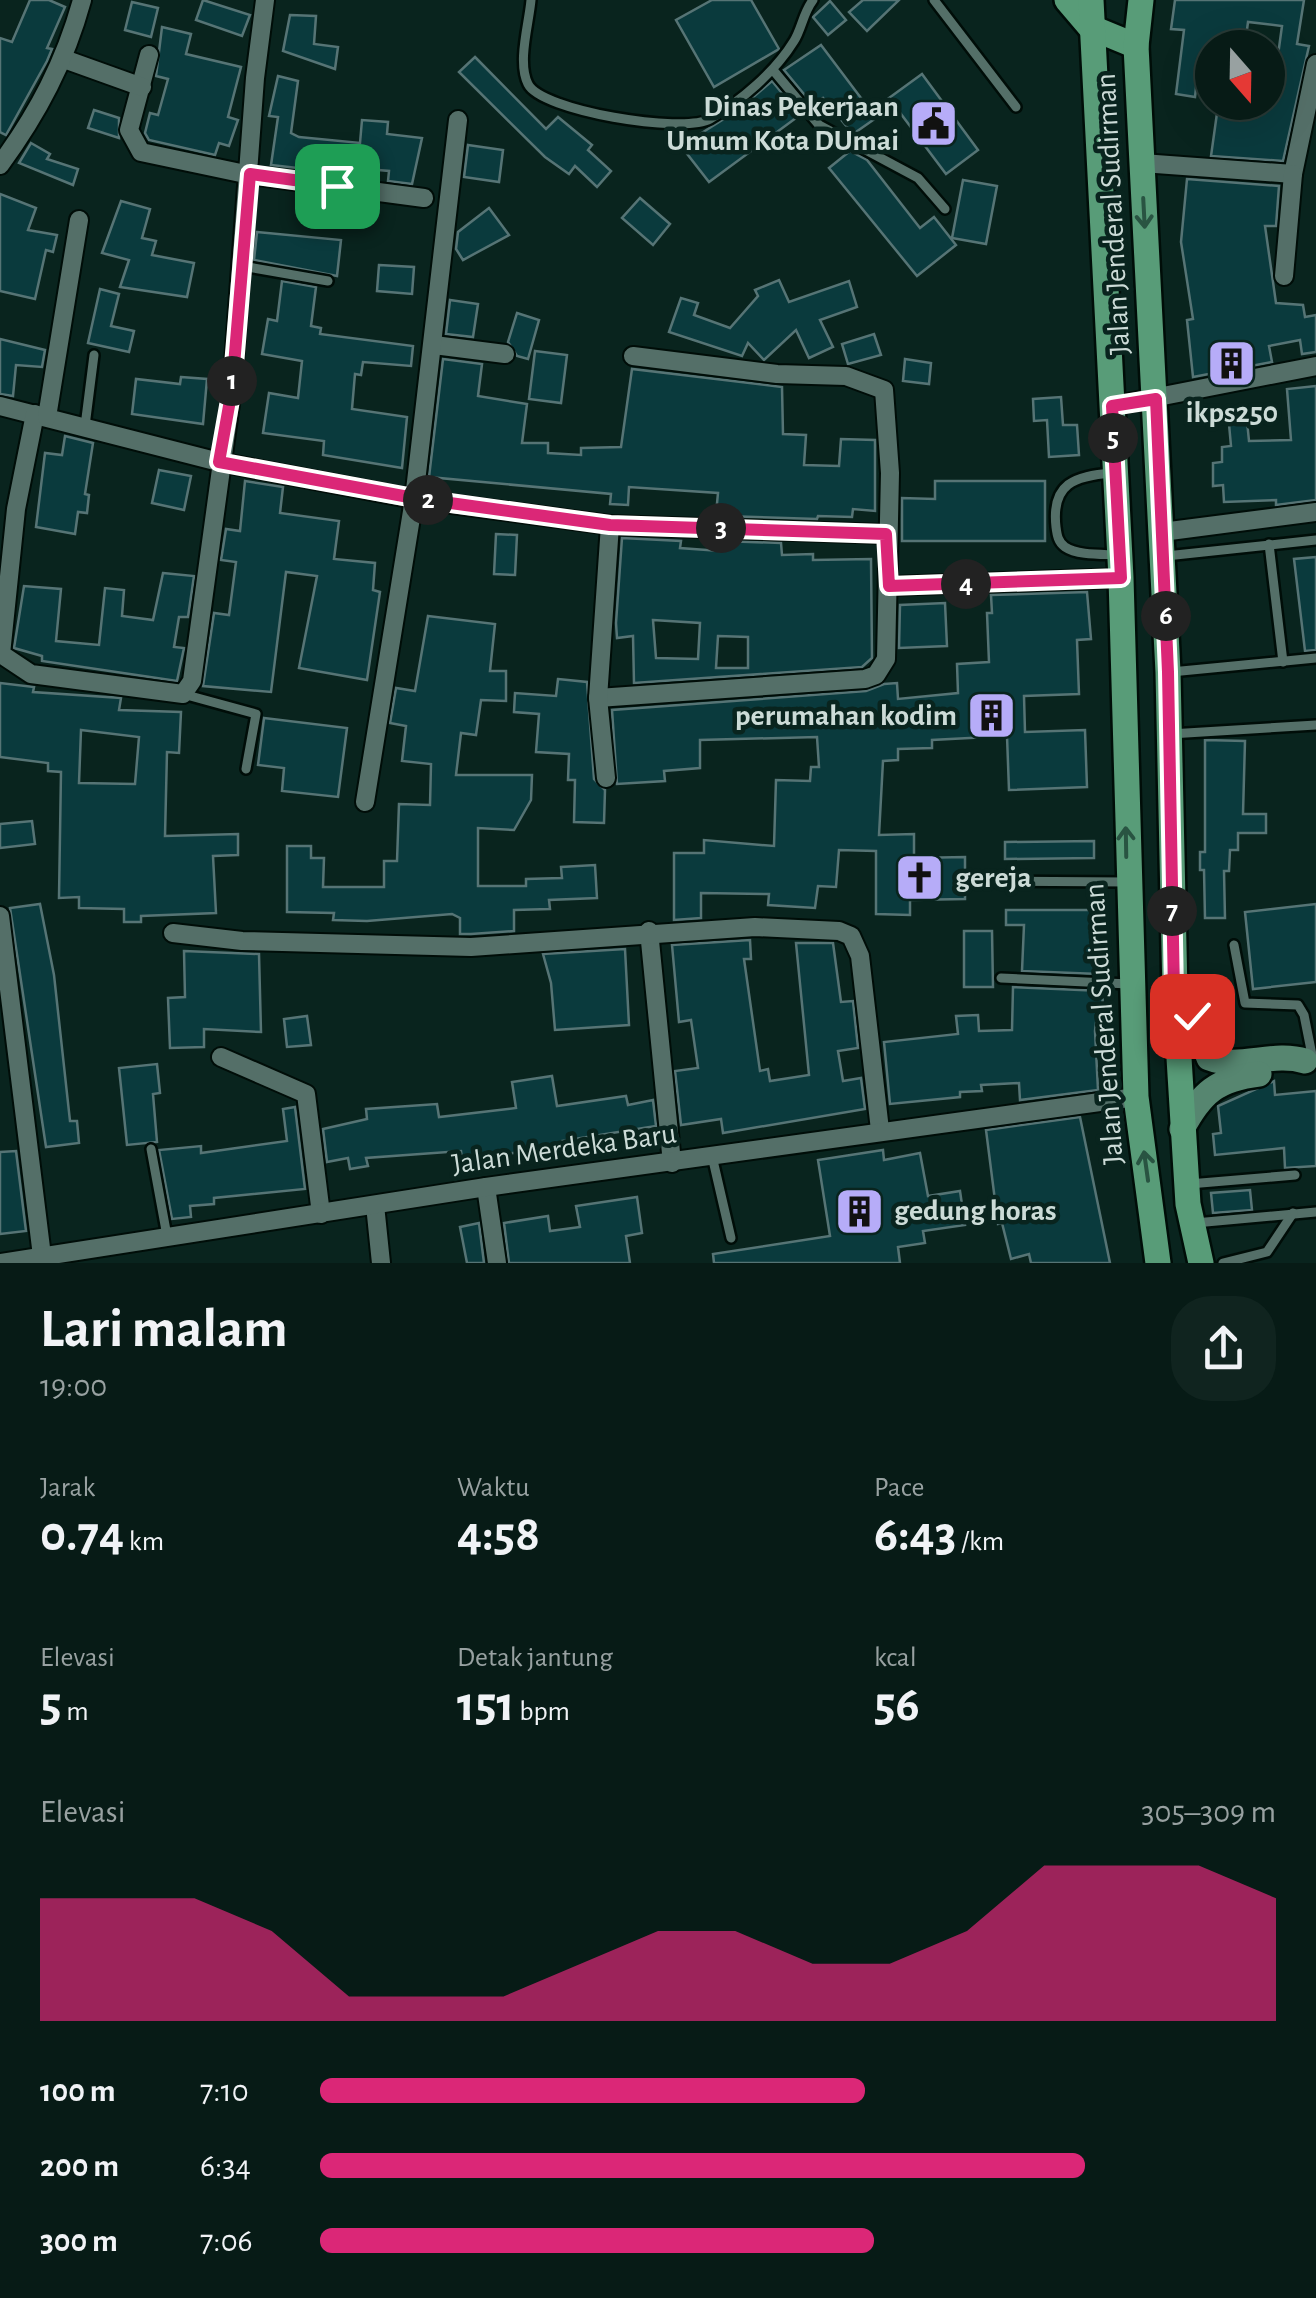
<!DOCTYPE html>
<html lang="id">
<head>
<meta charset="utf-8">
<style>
  body { margin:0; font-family:"Alegreya Sans",sans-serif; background:#10241f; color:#f1f3f6; height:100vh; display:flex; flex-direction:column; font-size:38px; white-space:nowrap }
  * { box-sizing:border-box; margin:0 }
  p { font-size:32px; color:#98a1a1 }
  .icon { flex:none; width:55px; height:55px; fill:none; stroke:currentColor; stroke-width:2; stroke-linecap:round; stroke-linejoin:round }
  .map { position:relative; height:1263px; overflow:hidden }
  .panel { display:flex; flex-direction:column; background:#071b16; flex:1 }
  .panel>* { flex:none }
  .needle { width:65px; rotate:160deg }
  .controls { position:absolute; left:1195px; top:30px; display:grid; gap:20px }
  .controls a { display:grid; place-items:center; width:90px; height:90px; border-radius:50%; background:#071b16; box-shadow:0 10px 40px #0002,0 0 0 2px #283935; font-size:50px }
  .pin { position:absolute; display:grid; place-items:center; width:85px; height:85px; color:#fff; margin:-42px; border-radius:20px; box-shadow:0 5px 15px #0006 }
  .km { position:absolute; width:50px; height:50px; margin:-25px; border-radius:50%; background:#222; color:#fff; font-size:28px; line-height:50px; text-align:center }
  .round { display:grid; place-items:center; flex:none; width:105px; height:105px; border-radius:40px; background:#10241f }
  .headline { display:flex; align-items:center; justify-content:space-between; height:170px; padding:0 40px }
  h1 { font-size:55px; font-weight:700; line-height:75px }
  .figures { display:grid; grid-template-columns:repeat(3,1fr); gap:15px; height:170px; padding:10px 40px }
  .figures div { display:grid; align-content:center }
  .figures b { font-size:50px; font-weight:700 }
  .figures small { font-size:28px; font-weight:400 }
  .figures p { font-size:28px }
  .chart { height:280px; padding:20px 40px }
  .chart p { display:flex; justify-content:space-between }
  .chart svg { width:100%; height:180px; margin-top:10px; fill:#db2777; opacity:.7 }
  ul { padding:0 40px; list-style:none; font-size:32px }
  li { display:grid; grid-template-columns:160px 120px 1fr; align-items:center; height:75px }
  li i { height:25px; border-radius:12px; background:#db2777 }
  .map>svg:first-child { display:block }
</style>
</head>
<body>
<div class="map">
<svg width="1316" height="1263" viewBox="0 0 1316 1263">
  <rect width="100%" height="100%" fill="#09241e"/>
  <g fill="#0a3a3d" stroke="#567475" stroke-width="2.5" fill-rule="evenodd">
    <path d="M30 0H49L65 7 47 48 52 49 47 61 6 135 0 132V38L12 42Z"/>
    <path d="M203 0 250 15 242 36 196 20Z"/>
    <path d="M712 0H751L779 49 714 87 676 20Z"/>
    <path d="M863 0H899L867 31 849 12Z"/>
    <path d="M1175 0H1304L1297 44 1309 46 1283 161 1211 156 1218 106 1245 109 1246 102H1268V76L1275 77 1282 26 1248 22 1245 45 1212 48V71L1198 69 1195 97 1176 94 1184 30 1171 29Z"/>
    <path d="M830 1 846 20 828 35 813 17Z"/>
    <path d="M132 2 158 8 151 37 125 30Z"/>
    <path d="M290 15 316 16 314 44 338 47 335 69 283 51Z"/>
    <path d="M162 27 191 34 186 54 241 67 228 117 238 120 229 146 219 143 215 155 149 140 145 133 150 113 158 115 168 79 156 76Z"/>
    <path d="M821 45 876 118 853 134 823 98 813 105 784 70Z"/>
    <path d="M475 57 546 129 558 117 592 145 588 150 611 171 597 187 575 166 569 174 545 157 459 72Z"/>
    <path d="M922 74 978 150 946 174 889 98Z"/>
    <path d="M278 76 298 81 291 133 299 137 360 143 362 120 388 122 387 134 422 138 412 184 388 181 389 171 333 166V172L271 165 278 117 269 116Z"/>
    <path d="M772 81 800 115 709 182 681 146 738 110Z"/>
    <path d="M94 110 119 118V138L88 128Z"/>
    <path d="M31 143 50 154 47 159 78 169 73 185 19 163Z"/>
    <path d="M468 145 503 150 499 182 464 177Z"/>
    <path d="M850 151 867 160 920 228 934 217 956 245 917 276 829 168Z"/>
    <path d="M1187 179 1279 186 1276 226H1265L1276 303 1303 305 1305 317 1316 315V352L1302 354 1300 340 1269 346 1272 362 1193 377 1187 320 1193 319 1181 242Z"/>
    <path d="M963 180 997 186 986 244 952 238Z"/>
    <path d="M0 194 36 208 28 230 57 235 53 252 46 250 35 299 0 291Z"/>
    <path d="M640 198 670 224 653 245 622 218Z"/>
    <path d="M121 201 150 209 142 238 156 241 152 255 194 263 187 297 120 287 129 260 102 253Z"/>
    <path d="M489 208 509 235 463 260 456 249 458 232Z"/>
    <path d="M257 232 341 240 337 276 254 260Z"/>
    <path d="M379 265 414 267 412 294 377 291Z"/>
    <path d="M779 280 789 302 849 281 857 307 820 320 833 347 809 358 796 330 764 360 748 343 742 356 669 332 681 298 698 303 694 315 730 328 758 296 755 290Z"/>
    <path d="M282 281 316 287 311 326 321 328 320 334 413 346 411 366 363 362 361 375 355 374 352 409 407 417 402 468 323 455 324 441 263 433 269 393 298 398 302 361 262 354 268 319 277 321Z"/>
    <path d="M100 289 119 294 111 326 134 331 129 352 88 343Z"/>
    <path d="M450 300 478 304 473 337 446 334Z"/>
    <path d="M517 313 539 320 528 359 517 356 508 342Z"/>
    <path d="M874 334 881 355 848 364 842 344Z"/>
    <path d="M0 339 45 350 42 367 16 365 13 396 0 394Z"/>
    <path d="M535 351 567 355 561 403 529 399Z"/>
    <path d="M443 359 482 364 478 396 527 404 522 443H548V453L581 455V448L621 447 632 369 782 387 783 434 806 435 804 465 839 466 841 439 875 440V511L853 509 852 517 818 516 817 519 722 516 716 514 718 493 629 487 628 505 610 504 611 494 429 477Z"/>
    <path d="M905 359 931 363 929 384 903 381Z"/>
    <path d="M181 377 207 379 203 424 132 414 136 379 180 384Z"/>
    <path d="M1316 386V500L1276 505V500L1224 502 1223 485 1213 486V463L1222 462V447L1231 446 1228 413 1246 411 1249 441 1291 440 1287 389Z"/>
    <path d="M1061 397 1063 425H1077L1079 455 1049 457 1047 420 1034 421 1033 399Z"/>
    <path d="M65 436 93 443 85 494 89 495 87 513 78 512 75 534 36 527 45 453 62 455Z"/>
    <path d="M159 470 191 476 184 510 152 503Z"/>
    <path d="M245 481 283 487 280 513 339 521 334 559 375 563 373 590 380 592 367 680 299 668 317 576 286 572 271 692 203 686 214 613 229 615 236 562 221 560 226 529 240 531Z"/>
    <path d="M935 481H1045V541H902V498L935 499Z"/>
    <path d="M496 534 517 535 515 575 494 574Z"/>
    <path d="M622 538 681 541 680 548 720 551 721 541 781 543 782 555 813 554V560L871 559 872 658 862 667 634 683 633 636 617 638 616 623ZM653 620 700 623 698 659 656 658ZM718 636 748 637V668H716Z"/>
    <path d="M1316 557V650L1305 651 1294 559Z"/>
    <path d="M163 573 194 576 188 617H179L174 647 184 648 177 681 42 661V656L14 648 24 586 61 589 56 641 99 645 105 588 124 590 122 616 153 620Z"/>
    <path d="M1087 592 1091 639 1077 640 1079 694 1024 696 1025 732 1085 730 1087 787 1009 790 1007 736 932 740V748L898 749V760L883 761 879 835 914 834V858L965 857V899L910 900V915L876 914V851L839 850 836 887 818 886 815 908 768 905 769 894 701 893V918L674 920V853H704V840L774 846 776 780 810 781 811 767H819L817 737 700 740V768L664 771 665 781 617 784 612 710 866 691 884 684 897 683 898 699 958 693 957 664 989 662 987 613H992L991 595Z"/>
    <path d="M945 603 947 646 899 648 900 605Z"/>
    <path d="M428 616 495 624 490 671H506V701L481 700 476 735 461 733 456 775H532L531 800 514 830 478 828V886H526V879L562 878 561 867 595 865 597 898 549 900 550 909 514 910V931L471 934H460V918L452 914 367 921 333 920 334 913 287 912V846H311V858H324L323 887H384V861H397L399 804 430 805 431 764 402 761 406 726 390 723 396 688 415 691Z"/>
    <path d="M558 679 587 682 594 779 605 790 604 823 574 822 575 780H568L569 754 536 752 539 714 514 712 515 693 556 696Z"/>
    <path d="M0 683 34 687 33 692 121 698 119 710 181 712 179 753 167 752 165 836 238 834V855L213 856 216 913 141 916V922H124V909L79 908V897L59 898 61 772 48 771V763L0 757ZM81 730 139 737 135 784 79 783Z"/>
    <path d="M264 718 347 728 338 797 282 791 284 768 258 765Z"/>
    <path d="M1205 740 1245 741 1243 814H1266V833H1238V850H1230L1229 871H1224L1225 918H1205L1204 870H1200V852H1205Z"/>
    <path d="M32 821 35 844 0 848V824Z"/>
    <path d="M1094 841V858L1005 859V842Z"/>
    <path d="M40 904 54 975 70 1121H77L79 1143 46 1147 10 908Z"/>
    <path d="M1316 904V982L1253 989 1245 912Z"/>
    <path d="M1006 910H1095V929H1100L1099 974 1022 971 1024 925H1006Z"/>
    <path d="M964 931H992L993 987H964Z"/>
    <path d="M750 940 751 959H744L760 1071 768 1069 770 1081 809 1075 796 943H833L841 1002 853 1001 858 1048 838 1051 843 1081 861 1078 865 1109 723 1133 721 1119 681 1125 675 1071 698 1068 691 1020 679 1022 672 945Z"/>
    <path d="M625 949 629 1025 555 1030 551 983 543 954Z"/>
    <path d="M184 951 259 954 261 1032 204 1029V1047L170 1048 168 998 185 997Z"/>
    <path d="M1013 987 1103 991 1102 1015H1097L1095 1031 1098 1090 1020 1100 1019 1083 981 1085 982 1091 960 1092V1097L890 1104 884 1042 958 1034 956 1016 978 1015 979 1031 1012 1030Z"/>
    <path d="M307 1016 311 1045 287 1047 284 1019Z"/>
    <path d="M157 1064 160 1093 153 1094 157 1142 127 1145 119 1068Z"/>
    <path d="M552 1076 557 1106 626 1096 628 1105 653 1100 656 1126 562 1141 563 1147 547 1149 548 1156 524 1160 522 1152 462 1159 461 1151 366 1158 368 1166 350 1169 348 1158 327 1162 323 1129 367 1119 366 1109 437 1104 439 1117 516 1108 512 1082Z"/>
    <path d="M1274 1081 1275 1095 1316 1091V1166L1285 1168 1284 1148 1215 1155 1213 1134 1221 1133 1218 1106Z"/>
    <path d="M295 1107 305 1189 214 1198V1204L190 1206 191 1217 172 1219 159 1150 201 1146V1153L287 1141 283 1109Z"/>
    <path d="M1080 1117 1110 1263H1031L1029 1254 1011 1259 1002 1223 998 1224 986 1130Z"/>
    <path d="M883 1150 884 1160 920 1153 928 1196 960 1191 965 1225 923 1231 925 1243 898 1247 900 1263H714L713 1254 830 1236 818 1160Z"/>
    <path d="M16 1151 26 1231 0 1234V1152Z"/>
    <path d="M1250 1190 1252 1210 1213 1213 1211 1193Z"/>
    <path d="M637 1197 642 1233 626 1236 630 1263H509L504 1223 548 1216 550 1231 580 1227 576 1206Z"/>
    <path d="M479 1223 484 1263H467L460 1227Z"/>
  </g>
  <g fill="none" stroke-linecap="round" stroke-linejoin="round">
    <defs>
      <g id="lane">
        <path d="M531 0C529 24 517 62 528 84 541 111 683 134 710 119 741 101 775 72 794 41 802 28 803 13 813 0"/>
        <path d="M934 0 1016 107"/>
        <path d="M773 70 819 125 918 178 945 209"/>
        <path d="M242 266 328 281"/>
        <path d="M85 426 94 355"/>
        <path d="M1112 473C1075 476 1051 483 1056 527 1057 535 1058 542 1065 547 1078 556 1104 554 1119 555"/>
        <path d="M1269 544 1283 662"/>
        <path d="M1166 556 1316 540"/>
        <path d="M1171 672 1316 658"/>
        <path d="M183 694 256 714 246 769"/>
        <path d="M1170 734 1316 725"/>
        <path d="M975 881 1127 882"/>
        <path d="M1234 945 1245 1003 1298 1005 1304 1015 1313 1060"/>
        <path d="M1001 978 1129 984"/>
        <path d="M151 1149 167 1236"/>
        <path d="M712 1156 731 1238"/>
        <path d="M1189 1184 1295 1175"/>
        <path d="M1195 1223 1316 1212"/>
        <path d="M1223 1263 1267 1252 1293 1213"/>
      </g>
      <g id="street">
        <path d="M149 55 129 130 141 152 250 175 424 198"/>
        <path d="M64 59 142 87"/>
        <path d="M1142 163 1293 174 1316 64"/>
        <path d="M0 165C38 113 65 62 82 0"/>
        <path d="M1284 276 1293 174"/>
        <path d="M434 345 505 354"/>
        <path d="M0 406 219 462 414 499 610 525 886 534"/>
        <path d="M1112 406 1316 366"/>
        <path d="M35 414 16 509 1 654 31 674 183 694 192 681 232 389 255 78 265 0"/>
        <path d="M47 417 79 220"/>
        <path d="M1162 532 1316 512"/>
        <path d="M889 586 1121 578"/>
        <path d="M598 698 865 679 876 675 886 659 890 473 884 390 846 376 777 374 633 356"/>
        <path d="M606 778 598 698 610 525"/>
        <path d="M365 802 414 499 458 120"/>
        <path d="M0 916 42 1256"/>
        <path d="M649 931 672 1163"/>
        <path d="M173 933 242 941 471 947 755 927 839 931 851 936 860 956 880 1130"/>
        <path d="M221 1057 306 1094 321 1214"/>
        <path d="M486 1187 497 1263"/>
        <path d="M375 1205 381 1263"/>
        <path d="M1 1263 486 1187 1136 1097"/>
      </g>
      <g id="secondary">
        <path d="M1175 993 1192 1016 1209 1058C1239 1070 1273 1051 1305 1061"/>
        <path d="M1182 1129C1201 1093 1217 1079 1259 1074"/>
      </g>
      <g id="primary">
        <path d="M1067 0 1090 27 1136 46"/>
        <path d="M1091 0 1121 578 1136 1097 1158 1263"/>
        <path d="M1141 0 1136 46 1168 672 1175 993 1188 1204 1201 1263"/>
      </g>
    </defs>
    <use href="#lane" stroke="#000d08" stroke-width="14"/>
    <use href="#street" stroke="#000d08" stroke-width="22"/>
    <use href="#secondary" stroke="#000d08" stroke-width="30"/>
    <use href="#primary" stroke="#000d08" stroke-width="30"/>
    <use href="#lane" stroke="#546f68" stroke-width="9"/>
    <use href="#street" stroke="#546f68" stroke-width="18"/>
    <use href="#secondary" stroke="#568670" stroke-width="25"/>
    <use href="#primary" stroke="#589c78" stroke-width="25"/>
  </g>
  <defs><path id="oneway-shaft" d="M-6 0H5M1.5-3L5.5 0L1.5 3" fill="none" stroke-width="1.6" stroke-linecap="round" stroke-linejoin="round" transform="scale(2.5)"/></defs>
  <g stroke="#295442">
    <use href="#oneway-shaft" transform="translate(1144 213) rotate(87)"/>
    <use href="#oneway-shaft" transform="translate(1126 842) rotate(-91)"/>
    <use href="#oneway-shaft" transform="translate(1146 1166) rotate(-98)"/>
  </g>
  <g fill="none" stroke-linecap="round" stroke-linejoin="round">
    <defs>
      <path id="route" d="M337 186 250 174 232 389 219 462 414 498 610 525 886 534 889 586 1121 578 1112 406 1156 399 1168 672 1174 993 1192 1016"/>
    </defs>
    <use href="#route" stroke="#fff" stroke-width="20"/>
    <use href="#route" stroke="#db2777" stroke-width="12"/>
  </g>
  <defs>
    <symbol id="civic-square" viewBox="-11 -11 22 22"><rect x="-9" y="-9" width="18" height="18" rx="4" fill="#b6acf8" stroke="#09241e"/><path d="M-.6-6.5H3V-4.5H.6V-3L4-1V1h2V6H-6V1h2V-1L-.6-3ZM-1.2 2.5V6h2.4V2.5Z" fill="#111"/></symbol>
    <symbol id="building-square" viewBox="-11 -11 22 22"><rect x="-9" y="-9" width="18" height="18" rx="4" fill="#b6acf8" stroke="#09241e"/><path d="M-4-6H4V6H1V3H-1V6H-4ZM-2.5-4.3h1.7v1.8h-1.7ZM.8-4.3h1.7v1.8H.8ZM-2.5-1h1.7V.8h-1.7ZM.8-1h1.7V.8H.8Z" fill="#111"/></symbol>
    <symbol id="church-square" viewBox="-11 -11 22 22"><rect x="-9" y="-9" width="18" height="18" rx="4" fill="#b6acf8" stroke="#09241e"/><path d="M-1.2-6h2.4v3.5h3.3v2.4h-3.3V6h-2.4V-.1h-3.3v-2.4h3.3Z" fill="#111"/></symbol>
  </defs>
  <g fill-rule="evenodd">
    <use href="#civic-square" x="906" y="96" width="55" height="55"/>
    <use href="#building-square" x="1204" y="336" width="55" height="55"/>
    <use href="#building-square" x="964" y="688" width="55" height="55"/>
    <use href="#church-square" x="892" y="850" width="55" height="55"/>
    <use href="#building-square" x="832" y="1184" width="55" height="55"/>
  </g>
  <g text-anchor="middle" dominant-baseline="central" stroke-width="9" stroke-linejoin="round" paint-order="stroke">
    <g font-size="30" font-weight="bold" fill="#ccdbd7" stroke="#09241e" text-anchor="end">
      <text x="899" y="107">Dinas Pekerjaan<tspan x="899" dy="34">Umum Kota DUmai</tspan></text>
      <text x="1232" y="413" text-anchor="middle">ikps250</text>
      <text x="957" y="716">perumahan kodim</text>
      <text x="955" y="878" text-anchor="start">gereja</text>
      <text x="894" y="1211" text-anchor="start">gedung horas</text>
    </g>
    <g font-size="30" fill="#ccdbd7" stroke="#09241e">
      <text transform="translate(1113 214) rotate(-93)">Jalan Jenderal Sudirman</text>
      <text transform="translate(1104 1024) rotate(-94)">Jalan Jenderal Sudirman</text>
      <text transform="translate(564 1149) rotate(-8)">Jalan Merdeka Baru</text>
    </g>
  </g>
</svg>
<div class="controls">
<a><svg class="needle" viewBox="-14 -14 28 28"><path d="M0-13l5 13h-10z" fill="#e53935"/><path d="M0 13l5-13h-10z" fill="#98a1a1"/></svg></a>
</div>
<div class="pin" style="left:337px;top:186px;background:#1e9e55"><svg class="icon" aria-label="arrive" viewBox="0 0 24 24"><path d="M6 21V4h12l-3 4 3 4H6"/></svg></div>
<div class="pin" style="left:1192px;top:1016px;background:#d93025"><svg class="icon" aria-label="check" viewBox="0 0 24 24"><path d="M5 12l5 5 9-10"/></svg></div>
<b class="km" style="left:232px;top:381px">1</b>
<b class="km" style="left:428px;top:500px">2</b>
<b class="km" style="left:721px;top:528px">3</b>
<b class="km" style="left:966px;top:584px">4</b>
<b class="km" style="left:1113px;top:438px">5</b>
<b class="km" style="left:1166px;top:616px">6</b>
<b class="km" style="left:1172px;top:911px">7</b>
</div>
<section class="panel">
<div class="headline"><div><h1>Lari malam</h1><p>19:00</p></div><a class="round"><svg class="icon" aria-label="share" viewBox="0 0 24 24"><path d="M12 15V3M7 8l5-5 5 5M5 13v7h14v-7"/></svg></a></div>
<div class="figures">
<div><p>Jarak</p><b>0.74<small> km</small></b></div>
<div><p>Waktu</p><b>4:58</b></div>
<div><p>Pace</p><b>6:43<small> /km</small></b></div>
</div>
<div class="figures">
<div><p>Elevasi</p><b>5<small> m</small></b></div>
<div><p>Detak jantung</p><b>151<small> bpm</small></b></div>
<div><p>kcal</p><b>56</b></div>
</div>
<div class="chart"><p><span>Elevasi</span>305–309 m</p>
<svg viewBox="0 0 160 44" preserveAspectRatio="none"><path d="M0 44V14L10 14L20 14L30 22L40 38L50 38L60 38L70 30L80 22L90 22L100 30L110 30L120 22L130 6L140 6L150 6L160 14V44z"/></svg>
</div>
<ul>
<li><b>100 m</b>7:10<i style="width:57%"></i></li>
<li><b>200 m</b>6:34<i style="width:80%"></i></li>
<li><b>300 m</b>7:06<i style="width:58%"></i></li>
</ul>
</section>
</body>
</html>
